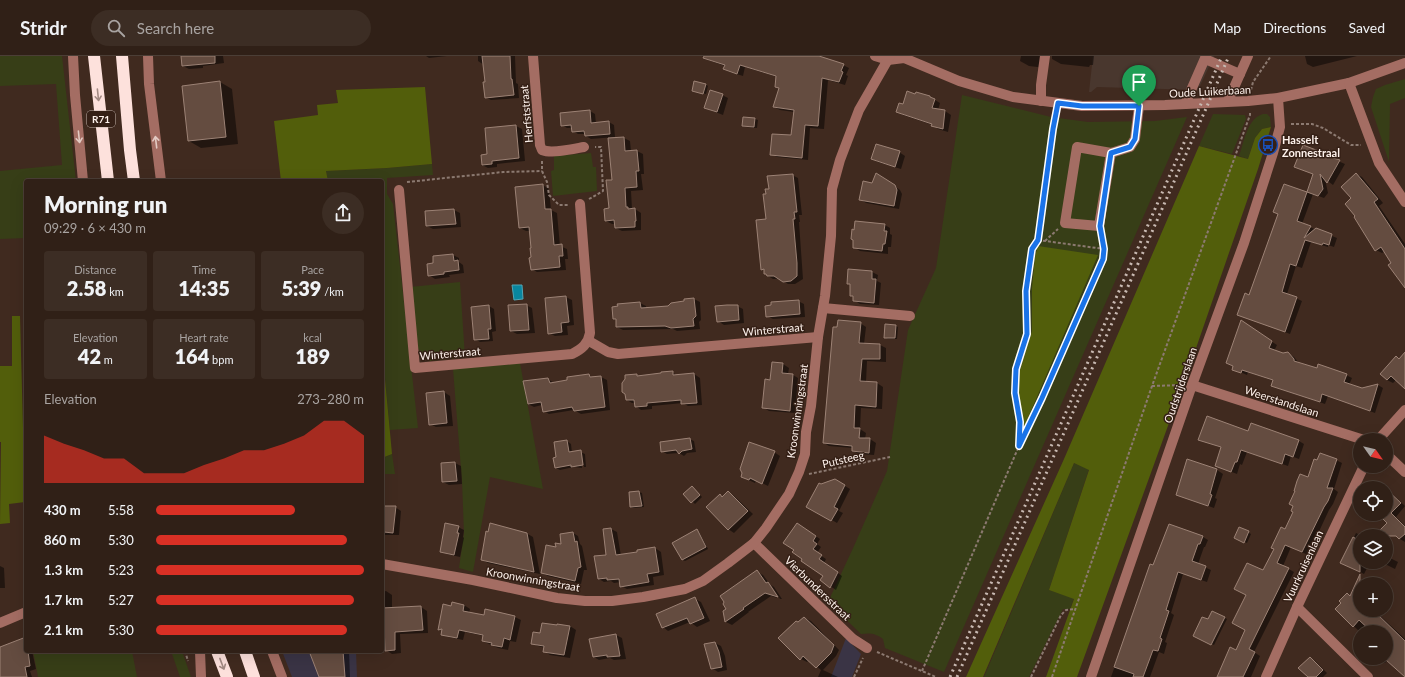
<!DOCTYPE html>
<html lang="en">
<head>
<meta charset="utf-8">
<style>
  body { margin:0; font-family:Lato,sans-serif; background:#3c2d24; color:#f1f3f6; height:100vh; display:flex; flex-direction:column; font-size:15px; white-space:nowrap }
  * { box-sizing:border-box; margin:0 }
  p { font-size:13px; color:#a8a3a1 }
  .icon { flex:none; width:22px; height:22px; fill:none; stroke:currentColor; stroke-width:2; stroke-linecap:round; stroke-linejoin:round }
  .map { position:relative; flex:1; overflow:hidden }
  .drawer { position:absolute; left:24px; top:123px; width:360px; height:474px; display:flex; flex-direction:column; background:#302017; border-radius:4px; box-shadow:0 4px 16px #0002,0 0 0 1px #4b3e36 }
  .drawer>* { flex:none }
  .needle { width:26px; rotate:124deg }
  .tools { position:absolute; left:1353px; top:377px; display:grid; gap:8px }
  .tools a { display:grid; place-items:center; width:40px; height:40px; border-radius:50%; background:#302017; box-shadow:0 4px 16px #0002,0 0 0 1px #4b3e36; font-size:20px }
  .pin { position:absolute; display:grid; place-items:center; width:34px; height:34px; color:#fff; margin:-41px -17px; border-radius:50% 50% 50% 0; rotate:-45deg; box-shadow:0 0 4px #0007 }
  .pin .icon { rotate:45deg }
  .round { display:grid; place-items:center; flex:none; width:42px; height:42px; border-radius:21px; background:#3c2d24 }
  .headline { display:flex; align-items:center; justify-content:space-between; height:68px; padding:0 20px }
  h1 { font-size:22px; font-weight:800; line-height:30px }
  .metrics { display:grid; grid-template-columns:repeat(3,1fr); gap:6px; height:68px; padding:4px 20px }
  .metrics div { display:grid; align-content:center; border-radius:4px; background:#3c2d24; text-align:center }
  .metrics b { font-size:20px; font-weight:800 }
  .metrics small { font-size:11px; font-weight:400 }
  .metrics p { font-size:11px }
  .chart { height:112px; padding:8px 20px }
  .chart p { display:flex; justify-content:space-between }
  .chart svg { width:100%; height:72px; margin-top:4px; fill:#d93025; opacity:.7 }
  ul { padding:0 20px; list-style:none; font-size:13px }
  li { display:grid; grid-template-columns:64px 48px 1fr; align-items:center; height:30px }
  li i { height:10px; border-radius:5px; background:#d93025 }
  header { display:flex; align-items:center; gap:24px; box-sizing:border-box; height:56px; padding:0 20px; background:#302017; border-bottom:1px solid #4b3e36 }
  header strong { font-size:19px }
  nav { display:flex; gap:22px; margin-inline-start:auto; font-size:14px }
  .search { width:280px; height:36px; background:#3c2d24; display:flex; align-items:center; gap:10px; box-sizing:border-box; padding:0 14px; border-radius:22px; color:#a8a3a1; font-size:15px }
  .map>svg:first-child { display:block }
</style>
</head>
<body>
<header>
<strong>Stridr</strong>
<div class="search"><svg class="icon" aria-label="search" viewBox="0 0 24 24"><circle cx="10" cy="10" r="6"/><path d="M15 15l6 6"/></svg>Search here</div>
<nav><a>Map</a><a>Directions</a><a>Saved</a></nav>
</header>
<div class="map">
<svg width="1405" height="621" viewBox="0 0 1405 621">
  <rect width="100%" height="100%" fill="#402a1f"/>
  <g fill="#3a3445">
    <path d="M846 582 861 598 852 621H831Z"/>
    <path d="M282 595H356L357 621H292Z"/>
  </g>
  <path fill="#49372e" d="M1093 0H1214L1198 34 1097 31 1091 36H1089Z"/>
  <g fill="#373e17">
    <path d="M0 0H62L76 125H26V182L0 183V115L62 109 56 28 0 30Z"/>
    <path d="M1405 23V42L1390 48 1389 106 1371 51 1373 41 1376 33 1385 29Z"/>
    <path d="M962 39 1051 61 1088 66 1155 65 1187 61 944 616 885 592 883 583C875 577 870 577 861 578L828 546 854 490 887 415 908 274 936 212Z"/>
    <path d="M1213 58 1245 59 1246 63 1232 98 1199 90Z"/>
    <path d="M1263 58H1267L1270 61 1271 71 1262 73 1255 82 1248 103 1239 100C1244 87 1247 62 1263 58Z"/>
    <path d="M591 97 593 111H596L597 135 553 140 551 115 554 114V100Z"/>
    <path d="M432 108 433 119 387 122V138L393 148 418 372 390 374 382 291V125H328L326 115 387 112Z"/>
    <path d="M460 226 465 301 430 305 423 302 418 292 410 231Z"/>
    <path d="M520 307 543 433 490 421 473 516 459 512 464 477 462 425 453 313Z"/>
    <path d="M392 398 395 418H382V400L383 402Z"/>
    <path d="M1074 407 1089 413 1049 534 1074 542 1070 553H1063L1029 621H984Z"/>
    <path d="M33 595H132L137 621H38Z"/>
    <path d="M171 595H182L191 621H180Z"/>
  </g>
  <g fill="#525e0b">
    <path d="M425 31 432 108 387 112 326 115 328 125H281L274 65 318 59 317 49 338 47 336 34Z"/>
    <path d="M1271 71 1258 113 1194 298 1077 621H1046L1074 543 1049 534 1089 414 1074 407 983 621H966L1064 403 1199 90 1248 103 1255 82 1262 73Z"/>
    <path d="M1038 190 1098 199 1024 371 1018 334 1020 314 1032 275V232L1035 200Z"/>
    <path d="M12 260H20L25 446 9 448 10 467 0 468 1 386H0V310H12Z"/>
    <path d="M382 291 392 398 382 402Z"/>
  </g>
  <path fill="#09869f" stroke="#52a6b6" d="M512 229H522L523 243 514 244Z"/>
  <g fill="#0007">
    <path d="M182 0H223L224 7 203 10V12L189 13 183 10Z"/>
    <path d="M426 0H447L429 2Z"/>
    <path d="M478 0H515L516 27 518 28 519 42 491 44 485 41 486 27 484 9 478 5Z"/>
    <path d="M702 0H814L843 9 849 12 846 19 848 20 845 29 828 24 824 73 810 72 808 104 777 101 771 98 792 81 794 56 780 54 774 51 780 32 777 21 745 11 743 20 730 16 724 13 725 10 708 4Z"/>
    <path d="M1021 0H1050L1048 1 1046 12 1029 10 1020 5Z"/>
    <path d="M1052 0H1094L1093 9H1090L1089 11 1061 8 1052 3Z"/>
    <path d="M1305 0H1357L1313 11 1307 8Z"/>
    <path d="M220 26 232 33 238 88 201 92 189 85Z"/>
    <path d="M705 28 708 30 706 38 696 36Z"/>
    <path d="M722 39 728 42 723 59 705 52Z"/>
    <path d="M916 39 930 41 940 47 938 54 945 55 951 59 948 76 938 73 933 69 903 59 897 55Z"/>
    <path d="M590 55 595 58 596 68 609 66 614 69 615 81 591 83 586 80 585 78H578L573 75 572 72H567L562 69Z"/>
    <path d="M743 62 755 63 758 64 757 72 745 71 743 70Z"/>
    <path d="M516 70 522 73 525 105 497 108V111L488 112 482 109 488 99Z"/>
    <path d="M624 82 630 85 631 95H637L643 98 644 118H641L643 134 631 135 632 153H635L641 157V174L622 175 616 172 615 168H612L606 165 610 153 613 125Z"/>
    <path d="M1330 95 1335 98 1338 105 1345 108 1333 129 1325 123 1328 137 1324 142 1313 138 1302 168 1337 182 1334 191 1328 189V191L1311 186 1302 212 1296 210 1287 238 1302 245 1290 278 1238 258 1250 240 1279 158 1284 129 1307 137 1314 118 1295 111Z"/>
    <path d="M899 96 905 100 901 113 878 106 872 103Z"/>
    <path d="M1356 118 1362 121 1383 147 1379 150 1405 188V230L1385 195 1382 197 1376 194 1357 160 1353 142Z"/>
    <path d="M792 119 798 122 802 159H799L800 166H799L803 223 795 228H788L780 223H773L768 220 765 215 762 213 767 164V139L770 133Z"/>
    <path d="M882 121 900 134 902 138 899 153 866 147 860 143 873 128Z"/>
    <path d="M543 129 549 133 551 154 557 157 560 190 567 193 568 203H565L566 214 537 216 532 213V193L530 175H526L520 172Z"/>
    <path d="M454 154 460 157 461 171 433 173 427 170 426 156Z"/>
    <path d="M885 169 890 172V178L892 179 891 191H888V198L860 195 854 191Z"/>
    <path d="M453 199 459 202V206L463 209 464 217 449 219 450 221 435 223 429 219 434 208Z"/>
    <path d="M872 216 878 219 877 225 881 227 879 249 860 248 854 244V241L851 239V229L848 227Z"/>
    <path d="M566 241 572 244 574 269 567 270 568 279 555 280 549 277Z"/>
    <path d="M694 243 700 246 701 264 699 266 700 273 677 275 673 273 623 274 617 271V264L614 263 640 247 646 250V253L669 251Z"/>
    <path d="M798 245 804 248 805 261 773 263 767 260Z"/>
    <path d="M526 249 532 252 535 277 517 278 511 275Z"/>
    <path d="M489 250 494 253 496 275 492 276 493 285 480 286 475 283Z"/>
    <path d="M737 250 743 253 744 267 724 269 718 265Z"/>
    <path d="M860 267 866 271 864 288 880 289 886 292V306L867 305 866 326 877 327 883 331 882 353 861 352 860 373 866 377 865 383H870L876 387 874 399 859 398 853 395V392L829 390 824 387Z"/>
    <path d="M1246 269 1277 289 1274 295 1283 298 1288 297 1294 301 1299 307 1317 313 1346 319 1352 322 1349 329 1362 333 1378 329 1383 332 1375 357 1328 340 1325 348 1278 332 1272 329 1274 325 1248 316 1247 319 1233 313 1234 311 1227 307Z"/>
    <path d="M896 270 898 271 897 283H888L885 281Z"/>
    <path d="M1405 297V330L1396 324 1393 327 1387 324Z"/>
    <path d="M773 308H783L789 312 788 318 793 319 798 322 795 357 769 355 763 351 771 325Z"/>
    <path d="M672 316 678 320 694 318 700 322 702 349 688 350 683 347 652 350V353L641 354 636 350 635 347H632L627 344 637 319 639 320Z"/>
    <path d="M589 319 593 322 601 321 607 324 610 354 581 358 574 354 549 358 544 355 542 349 534 351 528 348 548 323 554 327Z"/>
    <path d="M444 336 450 340 453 370 436 371 430 368Z"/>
    <path d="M1249 376 1299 385 1304 388 1299 403 1291 400 1288 410 1247 396 1242 409 1240 408 1237 418 1216 410 1222 392 1200 383Z"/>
    <path d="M689 383 694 385 696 396 687 397 684 400 679 397 667 398 662 395Z"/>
    <path d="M567 385 571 388 572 397 580 396 585 398 586 411H584L582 397H580L582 412 574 411 560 414 556 412Z"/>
    <path d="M774 396 780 400 768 430 756 424 755 427 742 421Z"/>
    <path d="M1187 404 1217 414 1223 418 1215 442 1217 443 1214 452 1183 441 1177 438Z"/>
    <path d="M1336 404 1342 407 1334 433 1338 436 1333 448 1329 454 1308 499 1291 491 1283 510 1294 516 1254 596 1260 600 1251 621H1217L1231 592 1237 595 1247 574 1264 515 1295 456 1294 450 1290 448 1301 420 1309 423Z"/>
    <path d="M455 407 461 410 462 428 449 429 443 426Z"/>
    <path d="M835 424 850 433 839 455 843 457 837 467 808 450 821 429Z"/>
    <path d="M692 431 702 441 695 448 685 438Z"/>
    <path d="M1388 435 1393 439 1405 450 1396 461 1405 470V486L1400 483 1386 469 1388 467 1379 458H1386V437Z"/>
    <path d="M639 436 642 437 644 451 634 452 631 451Z"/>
    <path d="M729 436 734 440 753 458 734 477 728 473 720 439 723 441Z"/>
    <path d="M382 451H395L401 455 399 479H382Z"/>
    <path d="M798 468 820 483 817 488 821 491 817 497 826 503 824 507 842 520 836 534 821 524 824 520 804 503Z"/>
    <path d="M458 471 464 474 463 481 464 482 460 501 447 498 441 495Z"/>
    <path d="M1240 472 1251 478 1247 487 1236 482Z"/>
    <path d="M611 473 617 476 621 500 655 492 661 496 664 519 653 521 654 529 627 533 621 530V526L614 527 611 525 604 526 599 523 607 499 604 474Z"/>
    <path d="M697 474 699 476 708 493 685 505 683 504Z"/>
    <path d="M526 477 533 481 540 518 488 507 482 504Z"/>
    <path d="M573 477 578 480 580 488 582 490 587 514H584L581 528 548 520 542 517 557 492 562 489Z"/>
    <path d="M1356 477 1362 480H1360V506H1370L1364 518 1342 506Z"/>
    <path d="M1366 477 1373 480H1364Z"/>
    <path d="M1203 481 1208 484 1205 491H1204L1198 508 1211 514 1207 526 1183 518 1171 557 1174 559 1165 586 1167 587 1164 598 1159 596 1150 621H1111L1151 509 1154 510Z"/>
    <path d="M1386 500 1398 506 1395 513 1381 506H1386Z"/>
    <path d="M0 510 4 512 5 532H0Z"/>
    <path d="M757 516 763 519 769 527 766 526 777 542 771 540 748 556H749L732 569 726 566 724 555Z"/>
    <path d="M1358 524 1368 528H1360V554H1374L1405 583V621L1387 604 1385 607 1377 602H1386V576H1360L1336 553 1342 547 1347 538 1351 540Z"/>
    <path d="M771 529 774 531 782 543H780Z"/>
    <path d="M386 535 392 539V553L421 551 427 555 428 577 400 578 401 597 392 598 386 594 385 570H382V536Z"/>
    <path d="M695 543 701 546 710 565 697 571 690 566 668 575 663 571Z"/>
    <path d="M464 549 470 553 469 557 485 560 515 561 521 564 516 586 510 585 508 594 498 592 489 588 483 585 484 580 465 576 463 584 448 581 442 578 443 575 439 573 452 551Z"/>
    <path d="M1213 556 1227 563 1214 589 1197 581Z"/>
    <path d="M805 562 811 565 839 594 836 600 823 614 838 621H818L821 614 809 604 807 606 801 603 799 567Z"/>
    <path d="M570 570 576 574 570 602 550 599 544 595 545 592 538 590 532 587 541 578Z"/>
    <path d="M616 579 622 582 626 603 614 604 610 602 599 604 594 601Z"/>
    <path d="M26 583V595H32L36 613 30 615 32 621H0V592Z"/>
    <path d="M715 587 721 590 725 600 727 614 718 616 712 612Z"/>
    <path d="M310 595H349L350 621H320Z"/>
    <path d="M1310 602 1315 605 1327 617 1323 621H1308Z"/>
  </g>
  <g fill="#644c40" stroke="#9c8275">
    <path d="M181 0H215V7L182 10Z"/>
    <path d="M482 0H510L511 23H512L514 39 485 42 483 26H485Z"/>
    <path d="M704 0H819L844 8 841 15 843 16 839 26 822 22 818 70 805 69 802 102 770 99 772 78 791 79 794 54 773 51 779 32 775 31 776 20 740 9 737 18 723 13 725 9 703 2Z"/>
    <path d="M220 25 226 81 188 85 182 30Z"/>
    <path d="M694 25 706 28 703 38 692 35Z"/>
    <path d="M710 34 723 38 717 56 704 52Z"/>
    <path d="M907 35 915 38 916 36 930 40V41L935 43 932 52 945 54 943 73 931 70 932 68 896 56 899 47 903 48Z"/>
    <path d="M590 54 591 67 609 65 610 78 585 80 584 75 572 76 571 69 561 70 560 57Z"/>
    <path d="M743 61 755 62 754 71 742 70Z"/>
    <path d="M516 69 519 102 492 105V108L482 109 481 99 487 98 485 72Z"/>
    <path d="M624 81 625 95 637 94 639 115H636L637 131 625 132 626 151H628V153L635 152 636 165H635V171L615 172 614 164 605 165 604 153 609 152 606 124H612L608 82Z"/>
    <path d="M876 88 900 95 895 111 871 103Z"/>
    <path d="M1303 89 1324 97 1330 94 1333 102 1340 104 1327 127 1320 118 1323 133 1318 140 1307 136 1297 165 1311 170 1304 182 1316 172 1332 178 1329 189 1323 187 1322 189 1305 184 1296 210 1290 208 1282 236 1297 241 1285 276 1237 259 1245 237 1249 239 1278 158 1273 156 1284 128 1307 136 1313 118 1294 111Z"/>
    <path d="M876 117 895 129 897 134 894 150 859 144 863 125 872 127Z"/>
    <path d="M1356 117 1378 143 1374 146 1405 193V232L1388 209 1391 207 1381 191 1375 195 1354 161 1355 160 1345 148 1351 142 1341 131Z"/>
    <path d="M793 118 797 156H794L795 163H793L797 207V220L791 225 783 226 774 220H767L766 218H764V213L761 214 756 164 766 163 763 138H766L765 133H769L767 120Z"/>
    <path d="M543 128 545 153H551L554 189 562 188 563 200H559L560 211 531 214 529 202 531 201 530 192H531L529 171 519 172 515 131Z"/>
    <path d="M454 153 456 168 426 170 425 155Z"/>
    <path d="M855 165 885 168 884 175H887L885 188H883L882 195 853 192V184L851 183 852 173 854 174Z"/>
    <path d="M453 198 454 205 458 204 459 214 444 216V218L428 220 427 208 433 207V200Z"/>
    <path d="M848 213 872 215V223H876L874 247 853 245V240H850V228H847Z"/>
    <path d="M566 240 569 266 561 267 562 276 548 278 545 242Z"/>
    <path d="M694 242 696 260 693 263 694 270 671 272 665 270 616 271V263H613L612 251 618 250 617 248 640 246 641 252 668 250 671 247 684 245V243Z"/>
    <path d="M799 244 800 258 766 261 765 250 771 249V246Z"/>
    <path d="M527 248 529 274 510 275 508 249Z"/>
    <path d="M489 249 491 273H488L489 283 474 284 471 251Z"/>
    <path d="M727 249H738L739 264 717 266 715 250Z"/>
    <path d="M838 264 861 266 859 287 880 288V303H862L860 325 877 326 876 351 855 349 854 372H860L859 382H870L869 397 852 395V390L823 387 833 271H837Z"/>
    <path d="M1241 264 1272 285 1269 292 1283 297 1288 296 1294 303V305L1317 312 1318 308 1347 318 1344 326 1362 332 1378 328 1370 355 1322 338 1320 346 1271 330 1273 324 1242 314 1241 317 1232 314 1233 310 1226 307Z"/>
    <path d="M885 268 896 269 895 282H884Z"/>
    <path d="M1405 296V333L1391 320 1387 324 1380 318 1396 300 1399 303Z"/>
    <path d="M772 306 783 307 782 317 793 318 790 355 762 352 765 323 770 324Z"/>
    <path d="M673 315V319L694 317 697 347 681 348V344L647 347V350L635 351 634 344H626L625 338 622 336V327L625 323V319L637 318V320L661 317V316Z"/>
    <path d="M589 318 590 321 601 320 605 351 574 355 572 351 543 356 541 346 528 348 523 325 548 322 550 327 567 324V321Z"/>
    <path d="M444 335 447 367 429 369 426 337Z"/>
    <path d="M1207 360 1248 375 1251 367 1299 384 1293 401 1285 398 1282 408 1241 394 1237 406H1235L1231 416 1215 410 1221 391 1198 384Z"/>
    <path d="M690 382 692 393 682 395 679 398 676 394 661 396 660 386Z"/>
    <path d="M567 384 569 396 581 394 583 409 571 411V409L555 412 553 402 556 401 554 386Z"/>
    <path d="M749 386 775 395 762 428 750 422 749 424 741 421 742 417 740 413Z"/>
    <path d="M1320 397 1337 403 1327 432H1333L1328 445 1324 451 1302 496 1285 489 1277 507 1289 512 1249 593 1255 596 1243 621H1217L1230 591 1236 594 1245 574 1232 567 1246 539 1234 533 1247 507 1263 514 1274 493 1271 492 1281 471 1285 473 1293 456 1291 455 1293 450 1289 448 1295 435H1294L1297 425 1300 418 1308 421 1314 403 1317 404Z"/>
    <path d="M1187 403 1217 413 1210 438 1212 439 1208 450 1176 439Z"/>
    <path d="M455 406 457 425 442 426 441 407Z"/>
    <path d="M835 423 845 429 834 451 838 453 831 465 806 451 819 427 821 428Z"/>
    <path d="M692 430 700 439 691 447 683 438Z"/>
    <path d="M1386 433 1401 447 1391 457 1405 471V478L1399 483 1396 480H1374L1387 467 1378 458H1386Z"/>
    <path d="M639 435 642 450 630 451 629 436Z"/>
    <path d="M728 435 748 455 728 474 706 451 720 438 722 441Z"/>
    <path d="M382 450H396L393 477 384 476V474H382Z"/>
    <path d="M445 467 459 470 457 477H459L454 499 440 496Z"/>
    <path d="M490 467 527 477 534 516 481 504 486 475 488 476Z"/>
    <path d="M797 467 816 480 813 485 817 488 813 493 822 499 819 503 838 516 830 532 820 524 823 520 801 505 802 503 792 496 794 494 783 487Z"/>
    <path d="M1169 468 1203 480 1200 488H1198L1192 505 1206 510 1201 524 1178 516 1166 554 1169 555 1160 582 1162 583 1158 595 1153 594 1143 621H1133L1134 618 1114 611 1150 508 1153 509Z"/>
    <path d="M1239 471 1249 475 1244 487 1234 482Z"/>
    <path d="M611 472 616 499 637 496V494L655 491 659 516 647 518 649 526 620 531 619 523 607 524V522L598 523 594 500 606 499 603 473Z"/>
    <path d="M697 473 706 491 682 504 672 487Z"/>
    <path d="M573 476 575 486 577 485 581 511 578 512 575 525 541 517 546 489 556 491 555 487 561 488 560 478Z"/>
    <path d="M1353 481 1360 485V516L1340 507Z"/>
    <path d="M757 514 766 527 768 526 778 541 765 537 743 552 744 553 725 566 723 555 726 553 723 548 724 546 720 540Z"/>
    <path d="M1360 518V554H1373L1405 585V621L1386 604V576H1372L1359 564 1353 571 1335 553 1341 547 1339 545 1347 537 1350 540Z"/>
    <path d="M695 541 704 562 690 568 687 562 662 572 656 558Z"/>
    <path d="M452 546 464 549 463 555 484 559 485 553 515 560 510 584 504 582 502 591 491 589 492 587 482 585 483 579 459 574 457 582 441 579 442 573 438 574 443 548 451 550Z"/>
    <path d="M421 550 423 574 395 576V594L385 595 384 567H382V552Z"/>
    <path d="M1212 555 1225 561 1211 589 1193 580 1202 561 1208 563Z"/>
    <path d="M804 561 834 589 831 597 816 612 803 600 800 604 778 582 796 565 798 566Z"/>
    <path d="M542 567 557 569V568L570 570 564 599 543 596 544 590 531 588 533 576 540 577Z"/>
    <path d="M616 578 620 600 607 601V599L593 601 589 583Z"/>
    <path d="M26 581V595H28L30 610 25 611 27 621H0V591Z"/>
    <path d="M715 586 719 596 722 611 711 613 704 588Z"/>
    <path d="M309 595H343L345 621H319Z"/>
    <path d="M1310 601 1323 614 1316 621H1308L1298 612Z"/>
  </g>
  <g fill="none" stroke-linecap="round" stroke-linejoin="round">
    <g stroke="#8c7a71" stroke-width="2" stroke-dasharray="3 2" stroke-linecap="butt">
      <path d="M1251 34 1253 26 1271 0"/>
      <path d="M1291 68H1312L1323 72 1351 89H1361"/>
      <path d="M542 105V115L547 126 549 139 559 149H568"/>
      <path d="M407 126 503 116 542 115"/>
      <path d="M589 143 603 135 601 91H595"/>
      <path d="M1038 184 1104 193"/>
      <path d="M1045 185 1058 173"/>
      <path d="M1152 330 1181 329"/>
      <path d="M1020 389 1042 342 1103 203 1104 193 1101 180"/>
      <path d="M809 418 890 401"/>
      <path d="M185 595 188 605"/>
      <path d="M877 596 936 621"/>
      <path d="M922 615 1019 390 1020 366 1015 337 1016 313 1027 277V235L1032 193 1038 184 1056 58"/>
      <path d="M854 621 863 602"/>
      <path d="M1031 621 1061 559 1066 554 1076 553"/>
      <path d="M1052 621 1152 330 1250 59V56"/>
    </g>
    <g stroke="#a46d63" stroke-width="10">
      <path d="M73 0 75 39 83 125"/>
      <path d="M148 0 149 28 161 125"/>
      <path d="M533 0 540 89 542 94C552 98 573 93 584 91"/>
      <path d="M875 0 888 4 904 2 959 25 1013 41 1082 50 1165 49 1248 45 1278 42 1349 27 1405 7"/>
      <path d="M1205 3 1240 18"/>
      <path d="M1349 27 1379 107 1405 146"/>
      <path d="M1041 45V29L1045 0"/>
      <path d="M1228 45 1248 0"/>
      <path d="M1185 48 1206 0"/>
      <path d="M1111 97 1099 170 1065 167 1077 91 1111 97 1130 91 1135 83 1139 50"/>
      <path d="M399 134 415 312 572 298C582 293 588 288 590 277L580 148"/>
      <path d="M823 252 910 260"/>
      <path d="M589 285 608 296 618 298 818 281"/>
      <path d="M1192 329 1364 384"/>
      <path d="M1378 384 1405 354"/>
      <path d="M1386 398 1405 416"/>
      <path d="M754 487 853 583 867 592"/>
      <path d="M382 508 473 524 557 542 585 545H612L643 541 685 533 703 525 728 507 754 487 766 472 789 438 799 416 805 398 806 376 811 350 818 281 825 240 831 180 832 133 840 104 859 54 890 0"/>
      <path d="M1297 551 1368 621"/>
      <path d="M0 567 26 556"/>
      <path d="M200 595 201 621"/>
      <path d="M272 595 282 621"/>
      <path d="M1091 621 1192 329 1244 187 1273 97 1280 71 1278 42"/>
      <path d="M1266 621 1297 551 1364 410"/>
    </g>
    <g stroke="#fde1dc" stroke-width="12">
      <path d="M94 0 108 125"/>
      <path d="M122 0 130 94 134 125"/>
      <path d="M217 595 227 621"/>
      <path d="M245 595 254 621"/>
    </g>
    <g stroke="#c8b9b2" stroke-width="3" stroke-dasharray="2 4" stroke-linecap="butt">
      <path d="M950 621 1222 0"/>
      <path d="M957 621 1229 0"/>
    </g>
  </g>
  <defs><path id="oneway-shaft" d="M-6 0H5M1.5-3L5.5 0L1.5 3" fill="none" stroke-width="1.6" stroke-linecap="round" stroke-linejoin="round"/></defs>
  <g stroke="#a38a83">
    <use href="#oneway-shaft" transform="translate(98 39) rotate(84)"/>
    <use href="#oneway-shaft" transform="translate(222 608) rotate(69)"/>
  </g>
  <g stroke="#e3cac3">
    <use href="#oneway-shaft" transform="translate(79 81) rotate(84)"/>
    <use href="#oneway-shaft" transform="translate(156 86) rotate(-97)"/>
  </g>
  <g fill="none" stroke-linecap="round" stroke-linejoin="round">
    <defs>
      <path id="route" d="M1058 47 1082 50H1139L1135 83 1130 91 1111 97 1100 170 1104 193 1103 203 1042 342 1019 390 1020 366 1015 337 1016 313 1027 278 1026 235 1032 193 1038 184 1053 73Z"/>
    </defs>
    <use href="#route" stroke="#fff" stroke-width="8"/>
    <use href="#route" stroke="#1a73e8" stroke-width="5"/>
  </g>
  <defs>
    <symbol id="bus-ring" viewBox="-11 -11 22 22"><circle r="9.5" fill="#352016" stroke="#1a4fb4" stroke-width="1.5"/><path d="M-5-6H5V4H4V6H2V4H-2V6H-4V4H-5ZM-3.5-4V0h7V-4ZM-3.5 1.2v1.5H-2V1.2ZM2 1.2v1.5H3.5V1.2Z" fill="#1a4fb4"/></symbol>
  </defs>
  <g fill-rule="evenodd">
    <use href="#bus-ring" x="1257" y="78" width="22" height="22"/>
  </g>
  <g text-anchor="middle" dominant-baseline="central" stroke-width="3" stroke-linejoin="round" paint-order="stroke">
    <rect fill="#352016" stroke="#c2b3ac" stroke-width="1" x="87" y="55" width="28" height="16" rx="3"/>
    <g font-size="10" font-weight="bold" fill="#fef2ec">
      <text x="101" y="63">R71</text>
    </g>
    <g font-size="11" fill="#fef2ec" stroke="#352016">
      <text transform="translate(1210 35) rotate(-3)">Oude Luikerbaan</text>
      <text transform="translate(526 58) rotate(-95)">Herfststraat</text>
      <text transform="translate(773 273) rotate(-5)">Winterstraat</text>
      <text transform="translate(450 297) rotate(-5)">Winterstraat</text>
      <text transform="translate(1180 329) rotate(-71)">Oudstrijderslaan</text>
      <text transform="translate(1282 345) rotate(18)">Weerstandslaan</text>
      <text transform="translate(797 355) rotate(-82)">Kroonwinningstraat</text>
      <text transform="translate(843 403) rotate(-13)">Putsteeg</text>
      <text transform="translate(1303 510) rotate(-65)">Vuurkruisenlaan</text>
      <text transform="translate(533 523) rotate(10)">Kroonwinningstraat</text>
      <text transform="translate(818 532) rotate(44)">Vierbundersstraat</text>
    </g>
    <g font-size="11" font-weight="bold" fill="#fef2ec" stroke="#352016" text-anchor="start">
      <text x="1282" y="83">Hasselt<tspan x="1282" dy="13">Zonnestraal</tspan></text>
    </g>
  </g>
</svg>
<div class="tools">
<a><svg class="needle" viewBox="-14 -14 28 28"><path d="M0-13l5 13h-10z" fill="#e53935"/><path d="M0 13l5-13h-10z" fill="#a8a3a1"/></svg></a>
<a><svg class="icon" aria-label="locate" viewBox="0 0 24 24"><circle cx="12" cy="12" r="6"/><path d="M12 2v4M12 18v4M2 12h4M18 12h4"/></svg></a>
<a><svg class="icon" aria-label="layers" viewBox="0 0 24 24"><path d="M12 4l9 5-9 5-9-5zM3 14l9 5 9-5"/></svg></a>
<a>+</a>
<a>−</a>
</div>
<div class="pin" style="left:1139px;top:50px;background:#1e9e55"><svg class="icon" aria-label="arrive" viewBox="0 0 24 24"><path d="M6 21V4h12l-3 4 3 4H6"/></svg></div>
<section class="drawer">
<div class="headline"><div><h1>Morning run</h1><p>09:29 · 6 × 430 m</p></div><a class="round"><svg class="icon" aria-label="share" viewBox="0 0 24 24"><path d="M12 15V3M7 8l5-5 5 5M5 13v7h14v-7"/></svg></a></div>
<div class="metrics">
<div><p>Distance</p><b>2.58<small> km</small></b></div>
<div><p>Time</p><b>14:35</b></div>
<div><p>Pace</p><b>5:39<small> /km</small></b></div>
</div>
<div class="metrics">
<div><p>Elevation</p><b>42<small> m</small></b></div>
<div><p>Heart rate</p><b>164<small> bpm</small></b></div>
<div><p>kcal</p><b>189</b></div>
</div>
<div class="chart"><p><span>Elevation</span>273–280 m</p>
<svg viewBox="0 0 160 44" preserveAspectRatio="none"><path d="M0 44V15L10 20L20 24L30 29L40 29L50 38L60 38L70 38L80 33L90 29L100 24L110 24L120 20L130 15L140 6L150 6L160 15V44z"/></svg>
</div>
<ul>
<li><b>430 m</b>5:58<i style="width:67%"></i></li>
<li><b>860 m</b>5:30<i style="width:92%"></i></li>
<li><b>1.3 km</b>5:23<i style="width:100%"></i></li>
<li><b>1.7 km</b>5:27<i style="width:95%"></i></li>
<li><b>2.1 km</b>5:30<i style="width:92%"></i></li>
</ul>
</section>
</div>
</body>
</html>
